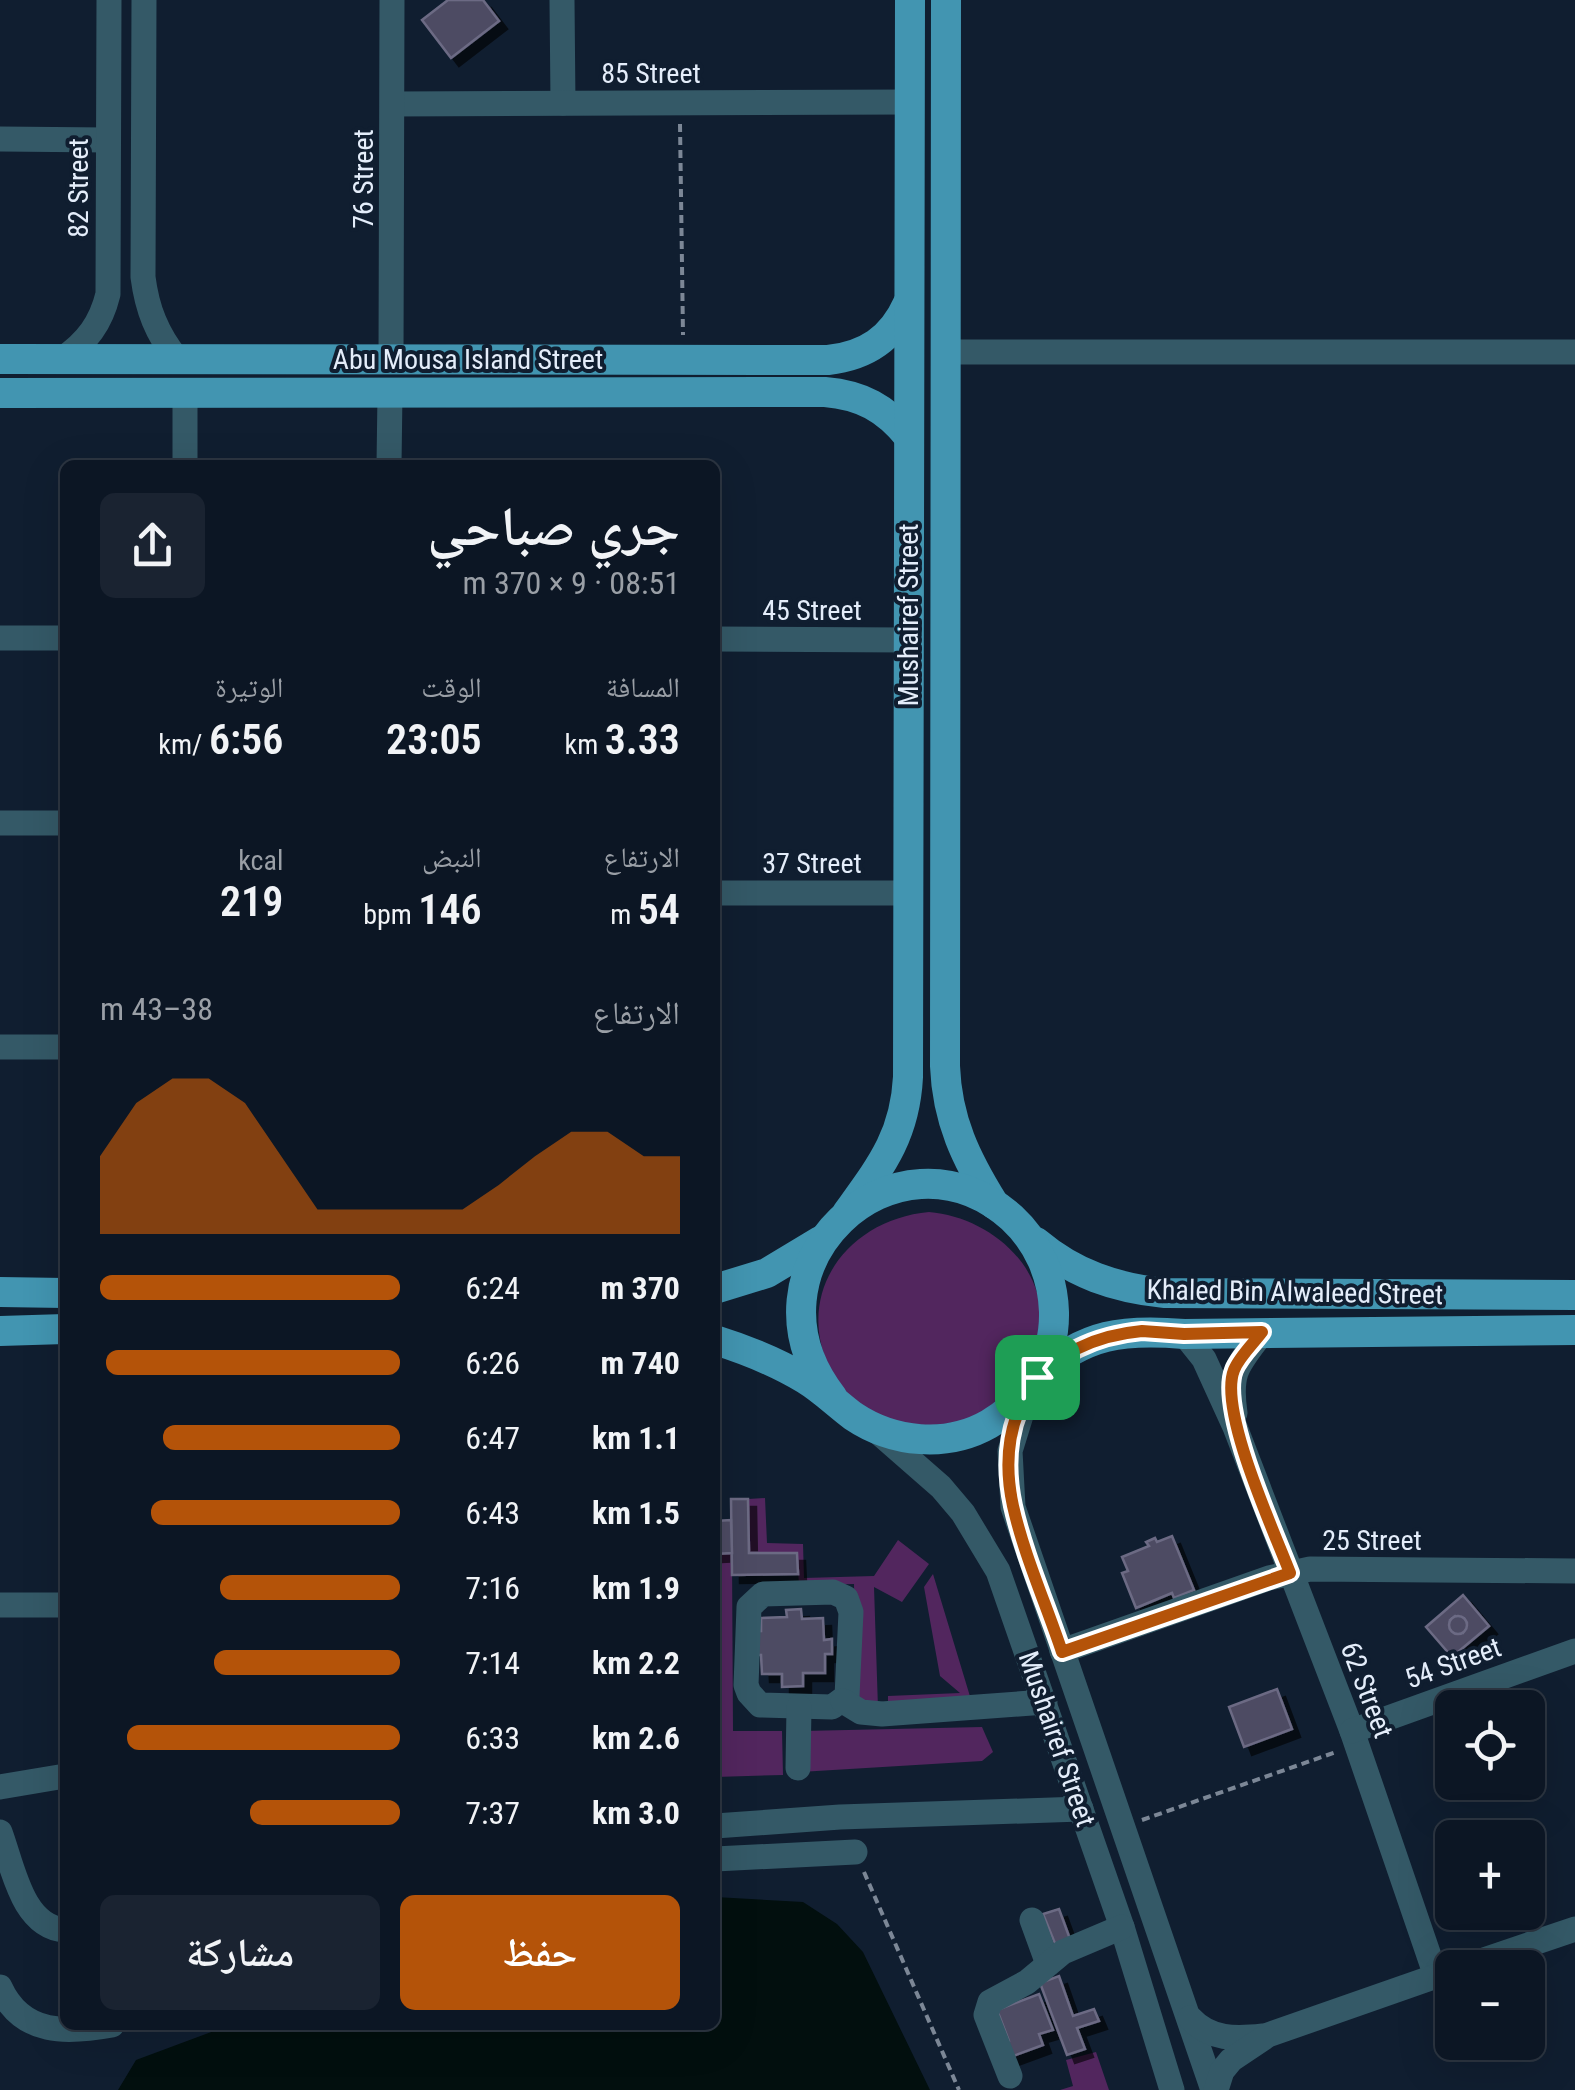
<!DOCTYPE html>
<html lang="ar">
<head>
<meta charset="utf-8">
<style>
  body { margin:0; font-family:"Roboto Condensed","Noto Naskh Arabic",sans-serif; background:#1a2331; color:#f1f3f6; direction:rtl; height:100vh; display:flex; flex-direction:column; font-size:38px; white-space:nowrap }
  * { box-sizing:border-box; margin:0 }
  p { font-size:32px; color:#9a9fa6 }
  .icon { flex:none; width:55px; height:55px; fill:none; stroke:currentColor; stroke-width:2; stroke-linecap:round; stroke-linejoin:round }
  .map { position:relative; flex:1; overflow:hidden; direction:ltr }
  .sheet { position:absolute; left:60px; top:460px; width:660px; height:1570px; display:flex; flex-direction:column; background:#0c1624; border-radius:15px; box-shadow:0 10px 40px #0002,0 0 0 2px #2c3541; direction:rtl }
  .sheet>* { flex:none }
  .buttons { position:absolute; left:1435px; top:1690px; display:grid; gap:20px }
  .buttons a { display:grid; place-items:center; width:110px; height:110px; border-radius:15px; background:#0c1624; box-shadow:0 10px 40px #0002,0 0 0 2px #2c3541; font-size:50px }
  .pin { position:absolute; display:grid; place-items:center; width:85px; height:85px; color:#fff; margin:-42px; border-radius:20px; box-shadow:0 5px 15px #0006 }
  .round { display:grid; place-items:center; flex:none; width:105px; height:105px; border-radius:15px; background:#1a2331 }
  .head { display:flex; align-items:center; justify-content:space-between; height:170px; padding:0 40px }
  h1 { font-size:55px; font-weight:600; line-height:75px }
  .metrics { display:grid; grid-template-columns:repeat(3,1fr); gap:15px; height:170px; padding:10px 40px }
  .metrics div { display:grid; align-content:center }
  .metrics b { font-size:42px; font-weight:600 }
  .metrics small { font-size:28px; font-weight:400 }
  .metrics p { font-size:28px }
  .chart { height:280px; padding:20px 40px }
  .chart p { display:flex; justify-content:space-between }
  .chart svg { width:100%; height:180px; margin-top:10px; fill:#b45309; opacity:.7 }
  .button { display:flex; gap:20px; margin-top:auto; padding:20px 40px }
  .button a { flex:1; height:115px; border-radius:15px; background:#b45309; color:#fff; font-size:40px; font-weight:600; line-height:115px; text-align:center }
  .button a+a { background:#1a2331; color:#f1f3f6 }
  ul { padding:0 40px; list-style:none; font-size:32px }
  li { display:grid; grid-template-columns:160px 120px 1fr; align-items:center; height:75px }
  li i { height:25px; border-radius:12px; background:#b45309 }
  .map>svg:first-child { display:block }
</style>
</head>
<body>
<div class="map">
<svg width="1575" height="2090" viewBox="0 0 1575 2090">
  <defs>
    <filter id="shadow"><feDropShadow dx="8" dy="8" stdDeviation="0" flood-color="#0009"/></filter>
  </defs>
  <rect width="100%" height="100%" fill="#101e30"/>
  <g fill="#52265e">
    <path d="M929 1212C990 1217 1052 1269 1039 1336 1037 1346 1036 1358 1032 1367 1021 1386 1000 1404 986 1420L892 1429C876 1417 850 1403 837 1386 833 1381 831 1371 828 1365 795 1288 851 1219 929 1212Z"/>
    <path d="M765 1498 767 1543 803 1544 804 1578 874 1576 898 1540 929 1564 902 1602 874 1587 878 1708 856 1706 854 1584 799 1585 797 1553H749L748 1499Z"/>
    <path d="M732 1553 733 1731H782L783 1775 715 1777V1554Z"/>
    <path d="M933 1574 972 1703 888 1706V1696L960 1693 940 1676 924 1587Z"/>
    <path d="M982 1727 993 1752 982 1761 800 1772 803 1731Z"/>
    <path d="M1096 2052 1109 2090H1060L1073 2086 1066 2060Z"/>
  </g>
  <path fill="#020f0e" d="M715 1897 803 1902 837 1924 863 1952 930 2090H118L136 2060 230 2025H715Z"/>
  <g fill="#4e4c64" stroke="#6c6b84" stroke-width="2.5" fill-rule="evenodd" filter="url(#shadow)">
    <path d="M448 0H483L499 21 451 58 422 20Z"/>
    <path d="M731 1499H748L749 1553H797L798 1574 732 1575Z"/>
    <path d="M731 1520 732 1553 715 1554V1521Z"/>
    <path d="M1172 1536 1194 1590 1174 1598 1172 1593 1136 1608 1122 1573 1128 1571 1122 1557 1149 1546 1146 1542 1155 1538 1157 1542Z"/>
    <path d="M1463 1595 1489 1626 1452 1657 1426 1627ZM1455 1616 1464 1618 1467 1623 1463 1633H1454L1450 1629V1620Z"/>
    <path d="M801 1609 802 1619 823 1618 824 1640 832 1639V1654H825V1673H803V1686L782 1687V1674H762L761 1655H754L753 1631H761V1618L787 1617 786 1610Z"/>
    <circle cx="1458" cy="1625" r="9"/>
    <path d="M1277 1689 1292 1729 1244 1747 1229 1707Z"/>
    <path d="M1059 1909 1070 1939 1056 1946 1043 1914Z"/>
    <path d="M1059 1976 1073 2016 1094 2009 1099 2021 1077 2028 1085 2049 1067 2055 1040 1983Z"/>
    <path d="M1039 1994 1053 2030 1039 2034 1043 2045 1005 2059 1009 2041 997 2010Z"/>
  </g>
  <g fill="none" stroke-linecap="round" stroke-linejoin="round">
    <g stroke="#7c8796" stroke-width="4" stroke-dasharray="8 5" stroke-linecap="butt">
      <path d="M680 124 683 335"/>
      <path d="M1142 1820 1336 1752"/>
      <path d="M864 1872 959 2090"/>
    </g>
    <g stroke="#345967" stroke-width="25">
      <path d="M144 0 143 277C147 309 157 334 177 359"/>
      <path d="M562 0 563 103"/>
      <path d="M393 104 910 102"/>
      <path d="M0 139 108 140"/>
      <path d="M945 352H1575"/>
      <path d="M62 359C87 342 101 323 108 294L109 0"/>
      <path d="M391 359 392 0"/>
      <path d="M185 465V393"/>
      <path d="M389 465 390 393"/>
      <path d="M0 638H65"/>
      <path d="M715 639 908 640"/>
      <path d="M0 823H65"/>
      <path d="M715 893H909"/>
      <path d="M0 1047H65"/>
      <path d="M1184 1334 1204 1359 1235 1427 1352 1731 1436 1976"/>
      <path d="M1027 1396 1010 1451 1013 1507 1213 2090"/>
      <path d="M1235 1413C1229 1371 1238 1365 1262 1333"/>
      <path d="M877 1431 941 1487 963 1513 998 1571 1122 1927 1172 2090"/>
      <path d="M833 1592 846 1598 851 1612 847 1696 832 1707 760 1705 749 1693 746 1685 749 1607 763 1594Z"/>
      <path d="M0 1605H65"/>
      <path d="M1062 1651 1269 1578 1310 1569 1575 1571"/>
      <path d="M843 1701 861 1712 882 1714 1045 1702"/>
      <path d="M1352 1731 1575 1651"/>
      <path d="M798 1768 799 1707"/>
      <path d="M0 1787 65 1776"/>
      <path d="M715 1826 840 1817 1081 1809"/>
      <path d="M0 1832C13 1867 22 1927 65 1930"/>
      <path d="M715 1859 855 1852"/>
      <path d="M1032 1920 1048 1964"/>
      <path d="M1460 1968 1575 1929"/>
      <path d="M0 1987C22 2036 68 2033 112 2025"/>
      <path d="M1190 2018C1210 2040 1236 2039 1263 2036"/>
      <path d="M1010 2076 986 2015 990 2002 1027 1982 1063 1952 1122 1927"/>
      <path d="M1216 2090 1222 2071 1231 2060 1268 2035 1448 1972"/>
    </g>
    <g stroke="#4295b1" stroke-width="30">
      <path d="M946 0 945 1066C947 1120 966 1159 994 1204"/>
      <path d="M0 359 828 360C866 356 892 339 908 303"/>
      <path d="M0 393 825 392C861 395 886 408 909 437"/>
      <path d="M847 1213C881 1166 905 1136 908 1077L910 0"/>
      <path d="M1036 1242C1074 1274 1115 1288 1165 1293L1575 1295"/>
      <path d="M715 1289 767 1273 820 1241"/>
      <path d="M0 1292 65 1293"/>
      <path d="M0 1331 65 1329"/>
      <path d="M715 1340C747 1350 777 1362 805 1379 823 1390 837 1404 853 1416 893 1443 947 1448 989 1424 1030 1400 1055 1359 1054 1312 1053 1276 1038 1242 1012 1218 896 1114 731 1268 833 1398"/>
      <path d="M1039 1375C1085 1333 1124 1329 1184 1334L1575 1330"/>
    </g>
  </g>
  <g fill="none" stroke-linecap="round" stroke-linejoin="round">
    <defs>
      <path id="route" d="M1142 1331 1184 1334 1262 1332C1253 1344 1239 1357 1234 1370 1218 1410 1274 1531 1290 1573L1062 1652C1046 1604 1024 1555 1013 1506 992 1409 1044 1340 1142 1331Z"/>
    </defs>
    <use href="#route" stroke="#fff" stroke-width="20"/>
    <use href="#route" stroke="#b45309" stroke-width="12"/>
  </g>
  <g text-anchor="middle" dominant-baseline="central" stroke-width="8" stroke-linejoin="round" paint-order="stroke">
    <g font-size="28" fill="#e4edfa" stroke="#101e30">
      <text x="651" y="73">85 Street</text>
      <text transform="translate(363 179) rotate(-90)">76 Street</text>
      <text transform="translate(78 188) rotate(-90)">82 Street</text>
      <text x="468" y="359">Abu Mousa Island Street</text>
      <text x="812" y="610">45 Street</text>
      <text transform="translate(908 615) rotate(-90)">Mushairef Street</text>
      <text x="812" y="863">37 Street</text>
      <text transform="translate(1295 1292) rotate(1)">Khaled Bin Alwaleed Street</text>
      <text x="1372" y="1540">25 Street</text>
      <text transform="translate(1453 1663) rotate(-20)">54 Street</text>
      <text transform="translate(1367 1690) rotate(69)">62 Street</text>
      <text transform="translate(1057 1739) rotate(71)">Mushairef Street</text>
    </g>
  </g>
</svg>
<div class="buttons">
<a><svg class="icon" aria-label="locate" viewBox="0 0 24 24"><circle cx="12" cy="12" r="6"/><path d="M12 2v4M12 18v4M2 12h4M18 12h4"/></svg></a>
<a>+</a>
<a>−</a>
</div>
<div class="pin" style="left:1037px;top:1377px;background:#1e9e55"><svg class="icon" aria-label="arrive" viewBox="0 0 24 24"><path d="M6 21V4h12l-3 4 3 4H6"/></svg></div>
<section class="sheet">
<div class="head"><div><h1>جري صباحي</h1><p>08:51 · 9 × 370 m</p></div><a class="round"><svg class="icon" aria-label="share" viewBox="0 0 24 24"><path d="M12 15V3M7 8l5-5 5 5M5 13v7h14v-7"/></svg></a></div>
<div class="metrics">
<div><p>المسافة</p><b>3.33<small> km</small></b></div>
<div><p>الوقت</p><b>23:05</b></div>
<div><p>الوتيرة</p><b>6:56<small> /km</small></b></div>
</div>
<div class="metrics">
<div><p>الارتفاع</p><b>54<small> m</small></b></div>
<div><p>النبض</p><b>146<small> bpm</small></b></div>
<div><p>kcal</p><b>219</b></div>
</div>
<div class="chart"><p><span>الارتفاع</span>38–43 m</p>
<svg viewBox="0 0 160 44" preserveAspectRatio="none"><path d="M0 44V25L10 12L20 6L30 6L40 12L50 25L60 38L70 38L80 38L90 38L100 38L110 32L120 25L130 19L140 19L150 25L160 25V44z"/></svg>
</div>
<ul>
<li><b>370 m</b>6:24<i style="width:100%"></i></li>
<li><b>740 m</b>6:26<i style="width:98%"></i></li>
<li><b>1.1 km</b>6:47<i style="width:79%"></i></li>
<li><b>1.5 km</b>6:43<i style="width:83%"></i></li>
<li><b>1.9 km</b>7:16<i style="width:60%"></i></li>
<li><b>2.2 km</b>7:14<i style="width:62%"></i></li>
<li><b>2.6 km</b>6:33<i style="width:91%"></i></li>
<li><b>3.0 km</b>7:37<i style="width:50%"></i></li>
</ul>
<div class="button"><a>حفظ</a><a>مشاركة</a></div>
</section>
</div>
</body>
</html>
